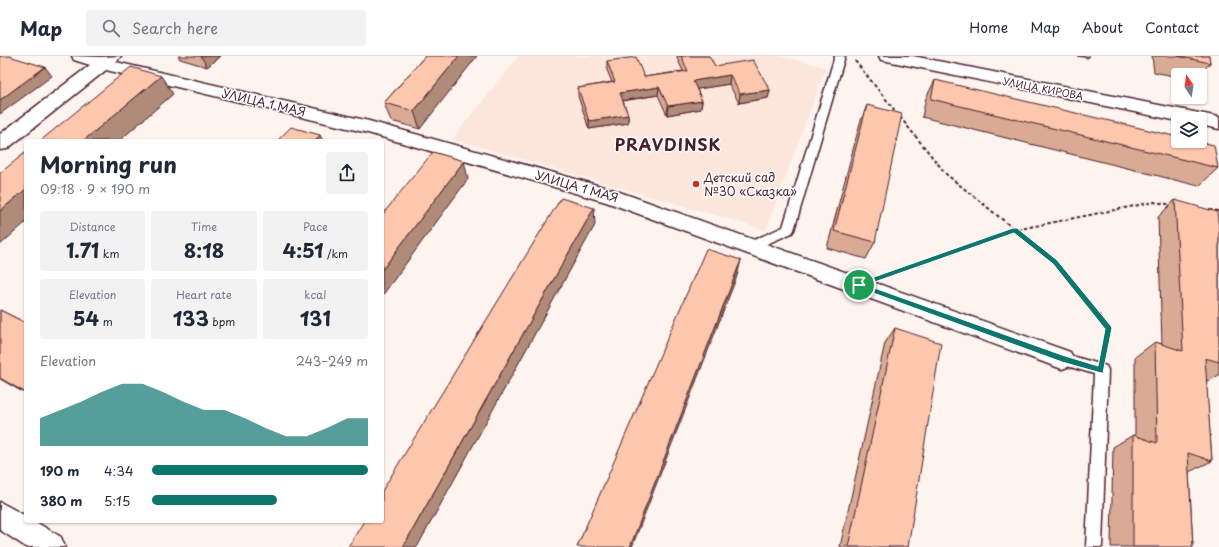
<!DOCTYPE html>
<html lang="en">
<head>
<meta charset="utf-8">
<style>
  body { margin:0; font-family:"Playpen Sans",sans-serif; background:#f2f2f3; color:#1f2937; height:100vh; display:flex; flex-direction:column; font-size:15px; white-space:nowrap }
  * { box-sizing:border-box; margin:0 }
  p { font-size:13px; color:#747a83 }
  .icon { flex:none; width:22px; height:22px; fill:none; stroke:currentColor; stroke-width:2; stroke-linecap:round; stroke-linejoin:round }
  .map { position:relative; flex:1; overflow:hidden }
  .sheet { position:absolute; left:24px; top:83px; width:360px; height:384px; display:flex; flex-direction:column; background:#fff; border-radius:4px; box-shadow:0 1px 3px #0004 }
  .sheet>* { flex:none }
  .needle { width:26px; rotate:347deg }
  .fabs { position:absolute; left:1171px; top:12px; display:grid; gap:8px }
  .fabs a { display:grid; place-items:center; width:36px; height:36px; border-radius:4px; background:#fff; box-shadow:0 1px 3px #0004; font-size:20px }
  .pin { position:absolute; display:grid; place-items:center; width:34px; height:34px; color:#fff; margin:-17px; border:2px solid #fff; border-radius:50%; box-shadow:0 1px 4px #0007 }
  .round { display:grid; place-items:center; flex:none; width:42px; height:42px; border-radius:4px; background:#f2f2f3 }
  .head { display:flex; align-items:center; justify-content:space-between; height:68px; padding:0 16px }
  h1 { font-size:22px; font-weight:700; line-height:30px }
  .stats { display:grid; grid-template-columns:repeat(3,1fr); gap:6px; height:68px; padding:4px 16px }
  .stats div { display:grid; align-content:center; border-radius:4px; background:#f2f2f3; text-align:center }
  .stats b { font-size:20px; font-weight:700 }
  .stats small { font-size:11px; font-weight:400 }
  .stats p { font-size:11px }
  .chart { height:112px; padding:8px 16px }
  .chart p { display:flex; justify-content:space-between }
  .chart svg { width:100%; height:72px; margin-top:4px; fill:#0f766e; opacity:.7 }
  ul { padding:0 16px; list-style:none; font-size:13px }
  li { display:grid; grid-template-columns:64px 48px 1fr; align-items:center; height:30px }
  li i { height:10px; border-radius:5px; background:#0f766e }
  header { display:flex; align-items:center; gap:24px; box-sizing:border-box; height:56px; padding:0 20px; background:#fff; border-bottom:1px solid #e0e1e3 }
  header strong { font-size:19px }
  nav { display:flex; gap:22px; margin-inline-start:auto; font-size:14px }
  .search { width:280px; height:36px; background:#f2f2f3; display:flex; align-items:center; gap:10px; box-sizing:border-box; padding:0 14px; border-radius:4px; color:#747a83; font-size:15px }
  .map>svg:first-child { display:block }
</style>
</head>
<body>
<header>
<strong>Map</strong>
<div class="search"><svg class="icon" aria-label="search" viewBox="0 0 24 24"><circle cx="10" cy="10" r="6"/><path d="M15 15l6 6"/></svg>Search here</div>
<nav><a>Home</a><a>Map</a><a>About</a><a>Contact</a></nav>
</header>
<div class="map">
<svg width="1219" height="491" viewBox="0 0 1219 491">
  <rect width="100%" height="100%" fill="#fef4ef"/>
  <filter id="ink" filterUnits="userSpaceOnUse"><feTurbulence type="fractalNoise" baseFrequency=".025" numOctaves="2"/><feDisplacementMap in="SourceGraphic" scale="8" xChannelSelector="R" yChannelSelector="G"/><feConvolveMatrix kernelMatrix="1 2 1 2 8 2 1 2 1" color-interpolation-filters="sRGB"/></filter>
  <g filter="url(#ink)">
    <path fill="#fde6db" d="M519 0H779L826 11 766 174 452 83Z"/>
    <g fill="none" stroke-linecap="round" stroke-linejoin="round">
      <defs>
        <g id="lane">
          <path d="M835 0H845L794 174 792 177 755 193 751 195 747 193 745 190 747 187 783 171Z"/>
          <path d="M1062 297 1106 310 1108 314 1102 491H1086L1094 318 1057 307 1055 303 1057 299Z"/>
        </g>
        <g id="street">
          <path d="M72 0 101 1 121 0 116 6 369 65 611 133 1070 296 1074 303 1070 310 1062 313 606 146 368 77 106 14 7 93 0 94V78L90 9 74 4Z"/>
          <path d="M879 0H913L1219 61V73L1200 69V63H1178V65L887 5 881 4Z"/>
        </g>
        <path id="secondary" d="M0 446 26 460V465H34L61 481 65 491H26L0 474Z"/>
      </defs>
      <use href="#lane" stroke="#4a1f2b" stroke-width="3"/>
      <use href="#street" stroke="#4a1f2b" stroke-width="3"/>
      <use href="#secondary" stroke="#4a1f2b" stroke-width="3"/>
      <g stroke="#4a1f2b" stroke-width="2" stroke-dasharray="3.5 2.5" stroke-linecap="butt">
        <path d="M855 5 897 57"/>
        <path d="M900 61 946 118 1055 206 1063 215"/>
        <path d="M1209 154 1219 155"/>
        <path d="M899 215 1015 174 1154 146 1174 149"/>
      </g>
      <g stroke="#4a1f2b" stroke-width="2.5" stroke-dasharray="4.5 3.5" stroke-linecap="butt">
        <path d="M1062 214 1109 272 1104 298"/>
        <path d="M888 219 902 214"/>
      </g>
      <use href="#lane" fill="#fff" fill-rule="evenodd"/>
      <use href="#street" fill="#fff" fill-rule="evenodd"/>
      <use href="#secondary" fill="#fff" fill-rule="evenodd"/>
    </g>
    <g fill="#d9ab95" stroke="#4a1f2b">
      <path d="M178 0H220L207 11 180 3Z"/>
      <path d="M425 0 420 73 391 65 384 47Z"/>
      <path d="M677 0H709L715 10 770 34 768 42 739 47 729 28 697 33 702 45 701 53 667 59 658 39 623 45 628 59V67L589 73 578 40V32L612 26 607 14V5L644 21 683 15 677 2Z"/>
      <path d="M1077 0H1090L1088 2Z"/>
      <path d="M1152 0H1209L1210 7 1199 19H1178V21L1154 16Z"/>
      <path d="M935 24 1218 112 1199 130 922 61 926 42Z"/>
      <path d="M867 49 875 186 866 203 827 192 860 67Z"/>
      <path d="M1175 144 1219 173V319L1209 325 1206 324 1212 405 1189 416 1193 491H1111L1113 391 1133 379H1135V301L1155 286 1162 288 1158 161Z"/>
      <path d="M0 254 26 267V338L0 323Z"/>
      <path d="M895 272 908 491H840L885 287Z"/>
    </g>
    <g fill="#b08b79" stroke="#4a1f2b">
      <path d="M201 0H220L207 11Z"/>
      <path d="M459 0H477L420 73 414 55Z"/>
      <path d="M45 11 52 20 0 58V44Z"/>
      <path d="M730 19 729 28 692 34 693 25Z"/>
      <path d="M161 20 173 38 119 85H83Z"/>
      <path d="M659 31 658 39 620 45V37Z"/>
      <path d="M770 34 768 42 739 47 740 38Z"/>
      <path d="M702 45 701 53 667 59 668 50Z"/>
      <path d="M628 59V67L589 73V65Z"/>
      <path d="M320 79 323 85H315Z"/>
      <path d="M464 105 468 123 382 240V214Z"/>
      <path d="M26 133V166L0 189V155Z"/>
      <path d="M594 152 595 169 417 491H403Z"/>
      <path d="M741 204 737 220 632 491H630Z"/>
    </g>
    <g fill="#fcc7ad" stroke="#4a1f2b">
      <path d="M0 0H9L45 11 0 44Z"/>
      <path d="M425 0H459L414 55 384 47Z"/>
      <path d="M681 0H709L715 10 753 4 770 34 740 38 730 19 693 25 702 45 668 50 659 31 620 37 628 59 589 65 578 32 615 26 607 5 636 1 644 21 688 15Z"/>
      <path d="M1177 0H1209L1210 7Z"/>
      <path d="M131 11 161 20 83 85H40Z"/>
      <path d="M935 24 1178 81V85H1196L1214 89 1218 112 931 43Z"/>
      <path d="M867 49 902 58 875 186 834 175Z"/>
      <path d="M291 71 320 79 315 85H277Z"/>
      <path d="M26 96V133L0 155V117Z"/>
      <path d="M433 96 464 105 382 214V159Z"/>
      <path d="M561 142 594 152 403 491H348L364 465H382V435Z"/>
      <path d="M1175 144 1217 156 1219 173V306L1205 302 1212 405 1188 397 1193 491H1133V379L1157 387 1155 286 1183 295Z"/>
      <path d="M706 193 741 204 630 491H577Z"/>
      <path d="M0 254 26 267V337L0 322Z"/>
      <path d="M895 272 941 287 908 491H848Z"/>
    </g>
  </g>
  <path fill="#0f766e" stroke="#fff" fill-rule="evenodd" d="M1013 172H1017L1057 204 1111 270 1112 272 1103 317H1101L1062 306 857 231 856 229 857 227ZM1014 177 1053 208 1105 273 1098 310 1062 299 866 229Z"/>
  <circle fill="#c8321e" stroke="#fff" stroke-width="1.5" cx="696" cy="128" r="4"/>
  <g text-anchor="middle" dominant-baseline="central" stroke-width="3" stroke-linejoin="round" paint-order="stroke">
    <g font-size="10" fill="#4a1f2b" stroke="#fff">
      <text transform="translate(1043 32) rotate(11)">УЛИЦА КИРОВА</text>
    </g>
    <g font-size="12" fill="#4a1f2b" stroke="#fff">
      <text transform="translate(264 46) rotate(13)">УЛИЦА 1 МАЯ</text>
      <text transform="translate(577 130) rotate(16)">УЛИЦА 1 МАЯ</text>
    </g>
    <g font-size="12" fill="#4a1f2b" stroke="#fff" text-anchor="start">
      <text x="704" y="121">Детский сад<tspan x="704" dy="14">№30 «Сказка»</tspan></text>
    </g>
    <g font-size="16" font-weight="bold" letter-spacing="1" fill="#4a1f2b" stroke="#fff">
      <text x="668" y="88">PRAVDINSK</text>
    </g>
  </g>
</svg>
<div class="fabs">
<a><svg class="needle" viewBox="-14 -14 28 28"><path d="M0-13l5 13h-10z" fill="#e53935"/><path d="M0 13l5-13h-10z" fill="#747a83"/></svg></a>
<a><svg class="icon" aria-label="layers" viewBox="0 0 24 24"><path d="M12 4l9 5-9 5-9-5zM3 14l9 5 9-5"/></svg></a>
</div>
<div class="pin" style="left:859px;top:229px;background:#1e9e55"><svg class="icon" aria-label="arrive" viewBox="0 0 24 24"><path d="M6 21V4h12l-3 4 3 4H6"/></svg></div>
<section class="sheet">
<div class="head"><div><h1>Morning run</h1><p>09:18 · 9 × 190 m</p></div><a class="round"><svg class="icon" aria-label="share" viewBox="0 0 24 24"><path d="M12 15V3M7 8l5-5 5 5M5 13v7h14v-7"/></svg></a></div>
<div class="stats">
<div><p>Distance</p><b>1.71<small> km</small></b></div>
<div><p>Time</p><b>8:18</b></div>
<div><p>Pace</p><b>4:51<small> /km</small></b></div>
</div>
<div class="stats">
<div><p>Elevation</p><b>54<small> m</small></b></div>
<div><p>Heart rate</p><b>133<small> bpm</small></b></div>
<div><p>kcal</p><b>131</b></div>
</div>
<div class="chart"><p><span>Elevation</span>243–249 m</p>
<svg viewBox="0 0 160 44" preserveAspectRatio="none"><path d="M0 44V27L10 22L20 17L30 11L40 6L50 6L60 11L70 17L80 22L90 22L100 27L110 33L120 38L130 38L140 33L150 27L160 27V44z"/></svg>
</div>
<ul>
<li><b>190 m</b>4:34<i style="width:100%"></i></li>
<li><b>380 m</b>5:15<i style="width:58%"></i></li>
</ul>
</section>
</div>
</body>
</html>
